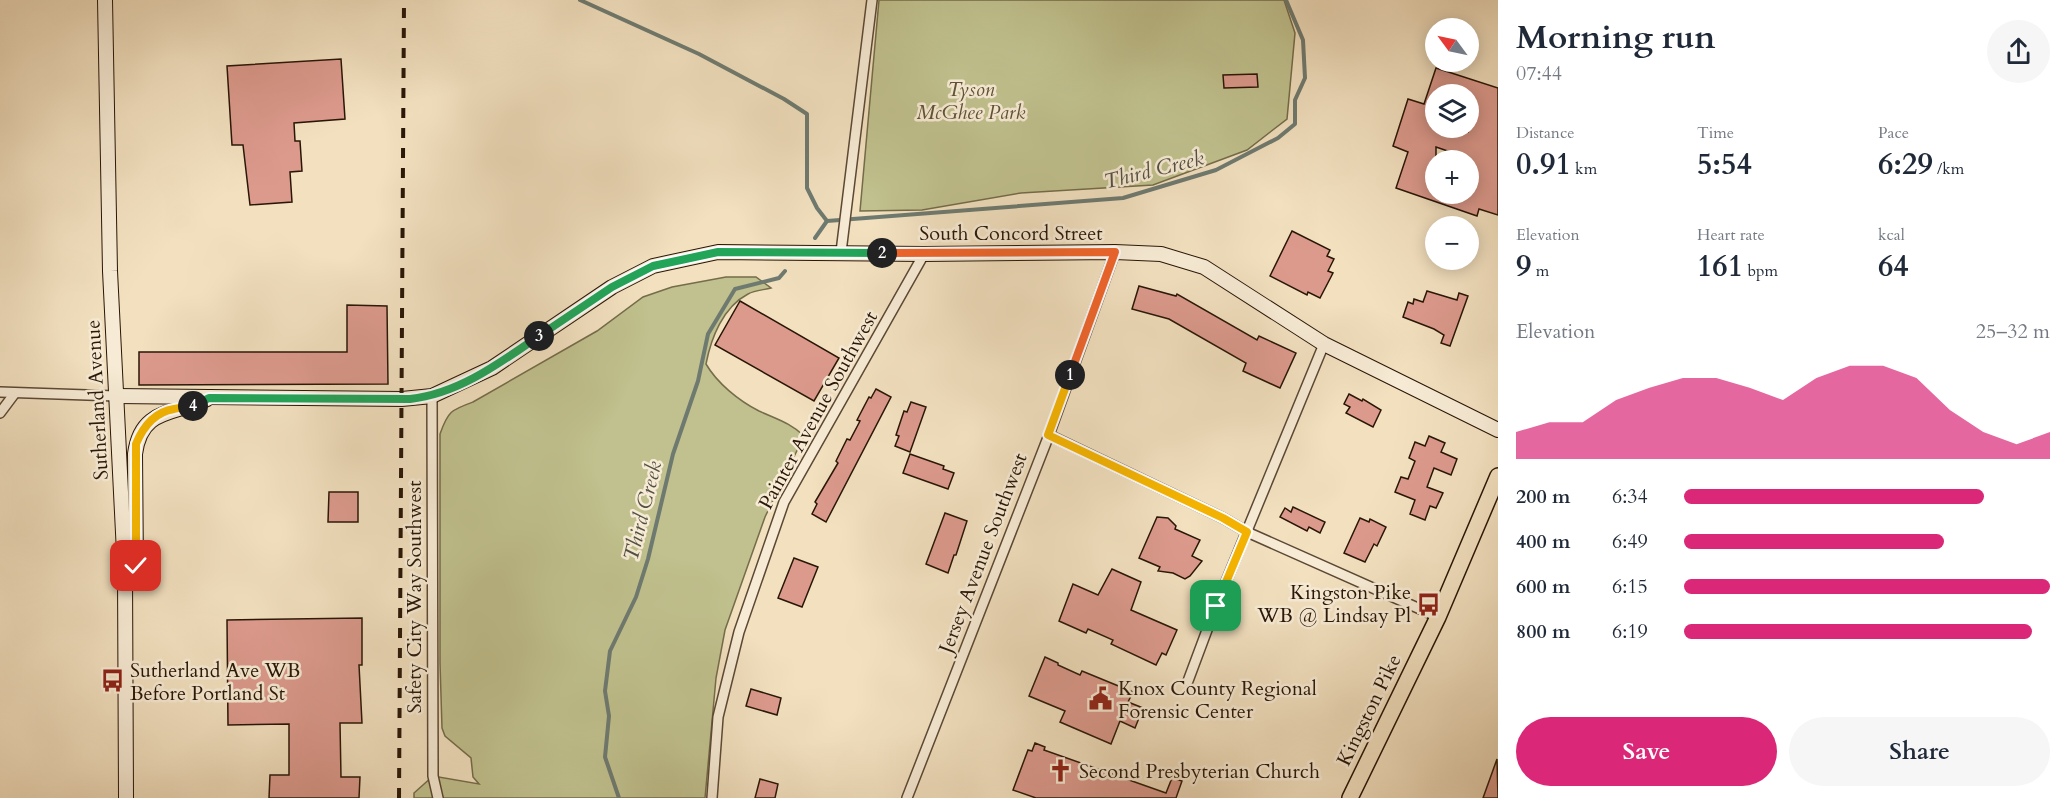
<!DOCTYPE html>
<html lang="en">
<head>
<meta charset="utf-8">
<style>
  body { margin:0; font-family:Cardo,serif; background:#f6f6f7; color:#1f2937; height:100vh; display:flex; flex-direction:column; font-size:22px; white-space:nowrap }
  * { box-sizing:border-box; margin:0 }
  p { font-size:20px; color:#747a83 }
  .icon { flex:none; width:33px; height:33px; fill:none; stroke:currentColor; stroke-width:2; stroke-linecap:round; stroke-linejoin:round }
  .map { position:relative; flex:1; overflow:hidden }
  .drawer { display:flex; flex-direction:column; background:#fff; width:570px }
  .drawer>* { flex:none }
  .needle { width:39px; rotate:303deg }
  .controls { position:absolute; left:1425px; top:18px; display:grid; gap:12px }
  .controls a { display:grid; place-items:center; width:54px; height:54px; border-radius:50%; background:#fff; box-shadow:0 3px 15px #0003; font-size:30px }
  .pin { position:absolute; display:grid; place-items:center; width:51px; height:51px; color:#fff; margin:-26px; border-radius:12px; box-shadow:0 3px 9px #0006 }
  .km { position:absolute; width:30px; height:30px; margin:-15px; border-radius:50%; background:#222; color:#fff; font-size:16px; line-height:30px; text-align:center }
  .round { display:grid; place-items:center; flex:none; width:63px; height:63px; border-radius:32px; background:#f6f6f7 }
  .headline { display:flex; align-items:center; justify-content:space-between; height:102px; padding:0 18px }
  h1 { font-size:33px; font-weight:600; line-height:45px }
  .figures { display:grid; grid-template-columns:repeat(3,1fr); gap:9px; height:102px; padding:6px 18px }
  .figures div { display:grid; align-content:center }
  .figures b { font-size:30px; font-weight:600 }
  .figures small { font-size:16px; font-weight:400 }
  .figures p { font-size:16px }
  .chart { height:168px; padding:12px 18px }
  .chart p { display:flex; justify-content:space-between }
  .chart svg { width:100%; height:108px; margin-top:6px; fill:#db2777; opacity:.7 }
  .primary-button { display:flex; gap:12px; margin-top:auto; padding:12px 18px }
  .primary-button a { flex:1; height:69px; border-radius:36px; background:#db2777; color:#fff; font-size:24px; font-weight:600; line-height:69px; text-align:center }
  .primary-button a+a { background:#f6f6f7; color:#1f2937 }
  ul { padding:0 18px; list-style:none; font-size:20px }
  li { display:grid; grid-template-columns:96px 72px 1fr; align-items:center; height:45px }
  li i { height:15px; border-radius:8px; background:#db2777 }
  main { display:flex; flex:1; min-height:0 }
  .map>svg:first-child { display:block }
</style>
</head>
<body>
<main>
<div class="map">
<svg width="1498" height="798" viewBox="0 0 1498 798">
  <rect width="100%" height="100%" fill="#f2e0bf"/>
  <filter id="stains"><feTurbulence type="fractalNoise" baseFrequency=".00333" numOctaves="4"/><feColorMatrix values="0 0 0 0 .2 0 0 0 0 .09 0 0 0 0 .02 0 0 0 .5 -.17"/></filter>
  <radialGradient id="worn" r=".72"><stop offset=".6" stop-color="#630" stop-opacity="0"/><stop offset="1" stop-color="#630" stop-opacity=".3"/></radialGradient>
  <g fill="#c0c18e" stroke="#746c4a" stroke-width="1.5">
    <path d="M879 0H1284L1295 33 1287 119 1247 150 1153 185 1021 193 922 210 860 211Z"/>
    <path d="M726 277H756L771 288C764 290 755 290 748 294 723 307 711 338 706 364 717 383 739 401 759 411 776 419 791 423 804 436L765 517 725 630 716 678 705 798H414V793L433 776 479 784 473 777 471 758 445 736 442 728 440 663V434C448 411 451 410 473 402L597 331 643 297 672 287Z"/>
  </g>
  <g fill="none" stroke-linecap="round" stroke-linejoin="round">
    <g stroke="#6e7a70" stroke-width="4">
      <path d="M580 0 699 54 784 99 807 114V188L817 208 827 221"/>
      <path d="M815 238 827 221 1123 198 1216 170 1278 138 1295 124V100L1305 78 1303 40 1286 0"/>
      <path d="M619 798 605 757 609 716 605 691 610 651 636 597 648 559 673 454 698 381 708 334 735 289 779 278 785 271"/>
    </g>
  </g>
  <g fill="#dc9a8d" stroke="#291607" stroke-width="1.5" fill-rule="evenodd">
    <path d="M341 59 345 119 294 123 295 141H300L302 171 290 172 292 202 250 205 243 145H232L227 66Z"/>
    <path d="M1436 68 1498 88V215L1479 209 1477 216 1396 188 1408 152 1393 146 1408 99 1424 104ZM1436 94H1468V132L1456 128H1436ZM1436 147 1468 158V194H1436Z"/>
    <path d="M1257 74 1258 87 1224 88 1223 75Z"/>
    <path d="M1292 231 1330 250 1327 256 1334 259 1328 271 1333 273 1320 298 1308 292 1307 295 1270 276Z"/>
    <path d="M1139 286 1176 296 1177 294 1257 340 1259 336 1296 353 1280 388 1243 371 1246 363 1169 319 1132 309Z"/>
    <path d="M1427 291 1457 300 1459 293 1468 296 1450 346 1441 343 1444 335 1434 329 1403 317 1408 302 1413 304 1414 299 1423 302Z"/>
    <path d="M740 301 839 358 814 401 715 345Z"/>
    <path d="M347 305 387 306 388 384 139 385V352H347Z"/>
    <path d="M876 389 891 397 826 522 812 514 817 504 815 502 838 463 836 461 847 439 850 440 860 421 857 420 869 397 871 398Z"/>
    <path d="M1349 394 1362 401 1363 399 1381 410 1373 427 1346 413 1350 407 1344 404Z"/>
    <path d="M911 402 926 407 910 452 895 446 899 436 896 435 904 411 907 412Z"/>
    <path d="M1429 436 1445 443 1441 452 1457 459 1451 475 1434 468 1427 487 1443 493 1436 508 1430 506 1425 520 1410 514 1415 500 1395 492 1401 477 1408 479 1415 461 1409 458 1415 442 1425 446Z"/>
    <path d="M910 454 944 466 943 469 954 473 948 489 903 473Z"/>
    <path d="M329 492H358V522H328Z"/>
    <path d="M1293 507 1325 522 1320 533 1309 527 1307 531 1280 517 1285 508 1291 512Z"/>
    <path d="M945 513 967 521 956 555H954L948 573 926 564Z"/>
    <path d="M1157 517 1168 518 1176 526 1175 529 1200 540 1192 556 1202 561 1190 576 1185 579 1173 573 1158 571 1160 567 1139 558Z"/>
    <path d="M1360 518 1369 522 1370 519 1386 527 1377 546 1374 544 1365 562 1344 553Z"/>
    <path d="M794 558 818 567 802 607 778 598Z"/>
    <path d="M1112 569 1141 582 1131 610 1177 630 1166 655 1162 653 1156 665 1111 644 1113 640 1088 629 1086 633 1059 621 1073 584 1098 595Z"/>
    <path d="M362 618V665H359L362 723H340L341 777H360L359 798H269L270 775H289V724L228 725 227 620Z"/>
    <path d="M1045 657 1058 663V665L1080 675 1082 671 1133 692 1128 702 1143 708 1135 728 1120 721 1111 744 1060 722 1065 711 1029 696Z"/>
    <path d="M751 689 781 698 777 715 746 706Z"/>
    <path d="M1035 743 1045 747 1044 750 1166 793 1172 778 1182 781 1176 798H1036L1013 790 1028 750 1032 751Z"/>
    <path d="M1497 759 1498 798H1483Z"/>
    <path d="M760 779 778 784 775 798H755Z"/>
  </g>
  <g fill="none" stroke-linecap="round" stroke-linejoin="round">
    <defs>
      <g id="street">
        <path d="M841 252 872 0"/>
        <path d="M0 392 116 396"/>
        <path d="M432 396 433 776 438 798"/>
        <path d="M0 413 15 393"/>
        <path d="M1049 435 1223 518 1247 532 1438 617"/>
        <path d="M1188 681 1216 606 1324 344"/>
        <path d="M712 798 718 717 739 632 784 502 924 254"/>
        <path d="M907 798 1049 435 1115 252"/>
      </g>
      <g id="secondary">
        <path d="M105 0 110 271 125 573 126 798"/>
        <path d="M116 396 402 399 432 396 492 368 612 287 653 266 718 252 924 254 1115 252 1161 254 1204 267 1324 344 1498 430"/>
        <path d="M125 583 136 566 135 454C141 407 175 415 207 399"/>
      </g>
      <path id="primary" d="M1350 798 1438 617 1498 476"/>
    </defs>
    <use href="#street" stroke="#5b4835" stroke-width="12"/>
    <use href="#secondary" stroke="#291607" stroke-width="16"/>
    <use href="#primary" stroke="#291607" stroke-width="18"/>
    <use href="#street" stroke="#f7ebd5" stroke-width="9"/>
    <use href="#secondary" stroke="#f7ebd5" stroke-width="14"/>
    <use href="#primary" stroke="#f2e0bf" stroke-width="15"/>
    <path stroke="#291607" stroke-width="4" stroke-dasharray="10 10" stroke-linecap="butt" d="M399 798 404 0"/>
  </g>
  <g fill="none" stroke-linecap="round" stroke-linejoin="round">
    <defs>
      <path id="split-1" d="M1070 375 1048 435 1223 518 1247 532 1216 606"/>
      <path id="split-2" d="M882 253 1115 252 1070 375"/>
      <path id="split-3" d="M539 336 612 287 653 266 718 252 882 253"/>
      <path id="split-4" d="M193 406 209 398 410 399C458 394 500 363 539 336"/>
      <path id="split-5" d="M136 566V444C143 427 155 412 174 409 181 407 187 408 193 406"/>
    </defs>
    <use href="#split-1" stroke="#fff" stroke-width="12"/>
    <use href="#split-2" stroke="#fff" stroke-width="12"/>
    <use href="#split-3" stroke="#fff" stroke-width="12"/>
    <use href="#split-4" stroke="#fff" stroke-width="12"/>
    <use href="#split-5" stroke="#fff" stroke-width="12"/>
    <use href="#split-1" stroke="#f5b400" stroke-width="8"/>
    <use href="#split-2" stroke="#f0652b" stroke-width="8"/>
    <use href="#split-3" stroke="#22a559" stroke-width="8"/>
    <use href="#split-4" stroke="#22a559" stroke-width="8"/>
    <use href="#split-5" stroke="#f5b400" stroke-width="8"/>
  </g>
  <defs>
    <symbol id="bus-bare" viewBox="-9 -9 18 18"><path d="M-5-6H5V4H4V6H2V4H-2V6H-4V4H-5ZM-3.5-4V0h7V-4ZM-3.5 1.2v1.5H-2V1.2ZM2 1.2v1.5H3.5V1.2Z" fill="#8f2418" stroke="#f7ebd5" stroke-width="2.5" paint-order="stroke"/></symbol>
    <symbol id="civic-bare" viewBox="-9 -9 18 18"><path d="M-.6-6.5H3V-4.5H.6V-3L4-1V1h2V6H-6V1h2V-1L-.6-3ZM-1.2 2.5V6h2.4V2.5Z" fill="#8f2418" stroke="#f7ebd5" stroke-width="2.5" paint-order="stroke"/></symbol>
    <symbol id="church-bare" viewBox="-9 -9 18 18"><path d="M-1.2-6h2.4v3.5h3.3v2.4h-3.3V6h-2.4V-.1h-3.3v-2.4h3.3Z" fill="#8f2418" stroke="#f7ebd5" stroke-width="2.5" paint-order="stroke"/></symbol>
  </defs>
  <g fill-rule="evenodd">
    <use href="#bus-bare" x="1412" y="588" width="33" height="33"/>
    <use href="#bus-bare" x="96" y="664" width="33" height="33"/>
    <use href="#civic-bare" x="1084" y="682" width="33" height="33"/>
    <use href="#church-bare" x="1044" y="754" width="33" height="33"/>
  </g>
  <g text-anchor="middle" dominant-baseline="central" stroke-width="5" stroke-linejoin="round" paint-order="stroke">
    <g font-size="20" font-style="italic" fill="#5e5236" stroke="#f7ebd5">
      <text x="971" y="89">Tyson<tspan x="971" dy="23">McGhee Park</tspan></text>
    </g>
    <g font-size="20" fill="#291607" stroke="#f7ebd5">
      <text x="1011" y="233">South Concord Street</text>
      <text transform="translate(97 400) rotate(-93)">Sutherland Avenue</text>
      <text transform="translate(818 410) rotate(-61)">Painter Avenue Southwest</text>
      <text transform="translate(983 553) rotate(-69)">Jersey Avenue Southwest</text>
      <text transform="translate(414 597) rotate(-90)">Safety City Way Southwest</text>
      <text transform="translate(1369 710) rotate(-64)">Kingston Pike</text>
    </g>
    <g font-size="20" fill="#291607" stroke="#f7ebd5" text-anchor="start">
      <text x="1411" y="592" text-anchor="end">Kingston Pike<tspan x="1411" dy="23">WB @ Lindsay Pl</tspan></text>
      <text x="130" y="670">Sutherland Ave WB<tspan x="130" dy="23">Before Portland St</tspan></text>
      <text x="1118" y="688">Knox County Regional<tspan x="1118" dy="23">Forensic Center</tspan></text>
      <text x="1079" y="771">Second Presbyterian Church</text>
    </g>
    <g font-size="21" font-style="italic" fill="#515044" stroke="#f7ebd5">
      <text transform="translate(1154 170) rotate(-14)">Third Creek</text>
      <text transform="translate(643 511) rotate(-76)">Third Creek</text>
    </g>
  </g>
  <rect width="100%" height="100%" filter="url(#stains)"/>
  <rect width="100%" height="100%" fill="url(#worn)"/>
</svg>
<div class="controls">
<a><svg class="needle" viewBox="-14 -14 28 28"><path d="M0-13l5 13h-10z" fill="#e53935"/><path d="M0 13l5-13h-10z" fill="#747a83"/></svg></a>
<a><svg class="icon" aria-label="layers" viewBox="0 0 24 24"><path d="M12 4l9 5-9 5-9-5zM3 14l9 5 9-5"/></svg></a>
<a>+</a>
<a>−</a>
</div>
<div class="pin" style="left:1216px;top:606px;background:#1e9e55"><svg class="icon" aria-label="arrive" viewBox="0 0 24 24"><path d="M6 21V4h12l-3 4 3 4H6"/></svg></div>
<div class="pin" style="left:136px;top:566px;background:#d93025"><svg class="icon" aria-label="check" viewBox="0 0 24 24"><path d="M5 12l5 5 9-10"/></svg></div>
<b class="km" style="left:1070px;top:375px">1</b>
<b class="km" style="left:882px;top:253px">2</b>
<b class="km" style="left:539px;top:336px">3</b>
<b class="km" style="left:193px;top:406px">4</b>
</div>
<section class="drawer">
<div class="headline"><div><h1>Morning run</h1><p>07:44</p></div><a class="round"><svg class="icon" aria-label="share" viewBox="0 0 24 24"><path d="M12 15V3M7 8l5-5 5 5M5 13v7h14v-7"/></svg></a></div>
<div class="figures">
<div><p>Distance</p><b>0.91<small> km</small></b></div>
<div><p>Time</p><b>5:54</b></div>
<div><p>Pace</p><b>6:29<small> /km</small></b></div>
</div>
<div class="figures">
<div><p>Elevation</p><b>9<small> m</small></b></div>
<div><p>Heart rate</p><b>161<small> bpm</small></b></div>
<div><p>kcal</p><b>64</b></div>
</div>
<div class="chart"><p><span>Elevation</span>25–32 m</p>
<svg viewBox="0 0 160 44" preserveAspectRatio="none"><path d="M0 44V33L10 29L20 29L30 20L40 15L50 11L60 11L70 15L80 20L90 11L100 6L110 6L120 11L130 24L140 33L150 38L160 33V44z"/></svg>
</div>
<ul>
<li><b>200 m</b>6:34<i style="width:82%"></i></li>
<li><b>400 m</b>6:49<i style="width:71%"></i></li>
<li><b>600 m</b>6:15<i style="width:100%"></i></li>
<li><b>800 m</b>6:19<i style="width:95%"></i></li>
</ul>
<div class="primary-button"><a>Save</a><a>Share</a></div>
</section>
</main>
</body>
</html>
